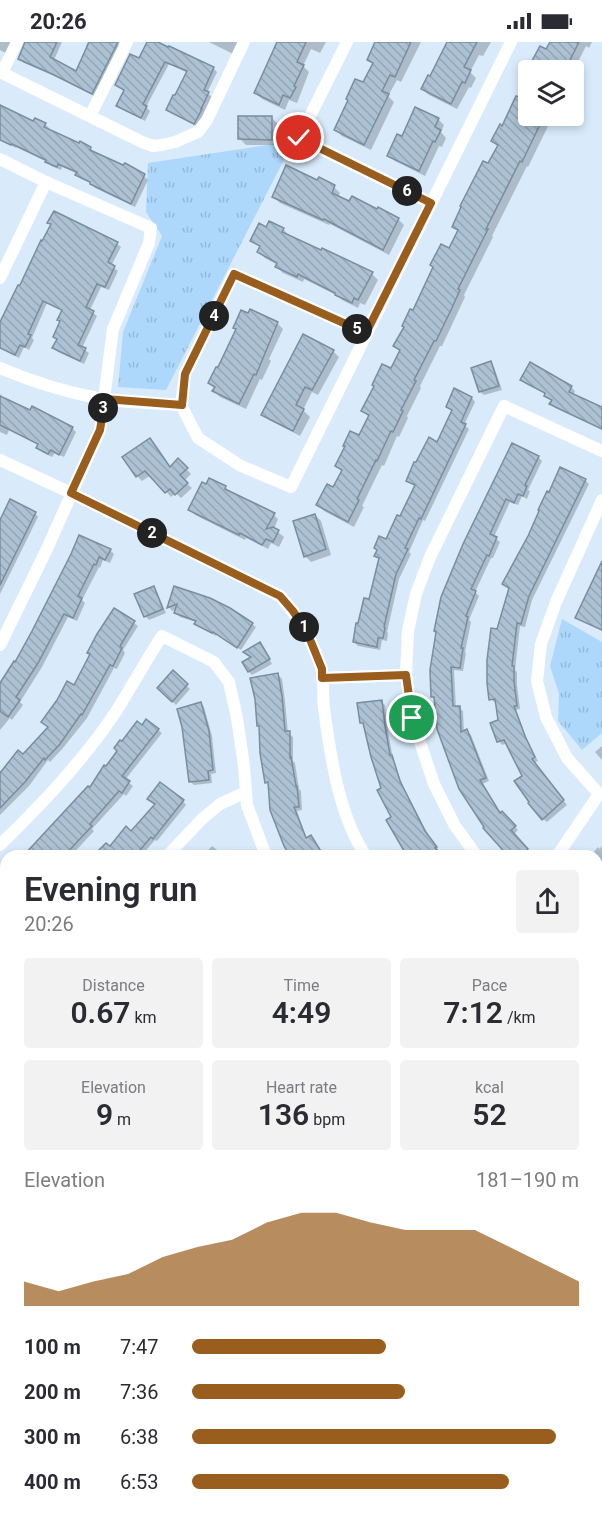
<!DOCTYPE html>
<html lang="en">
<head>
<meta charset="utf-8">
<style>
  body { margin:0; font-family:Roboto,sans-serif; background:#f2f2f3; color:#2b2b33; height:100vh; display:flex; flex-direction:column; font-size:22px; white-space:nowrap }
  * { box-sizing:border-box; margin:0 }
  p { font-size:20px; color:#7c7c81 }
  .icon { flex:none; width:33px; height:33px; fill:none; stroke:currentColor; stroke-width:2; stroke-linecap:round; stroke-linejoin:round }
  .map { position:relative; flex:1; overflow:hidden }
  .side { position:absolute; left:0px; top:808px; width:603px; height:668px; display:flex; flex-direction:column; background:#fff; border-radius:18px 18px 0 0; box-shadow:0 3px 9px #0003 }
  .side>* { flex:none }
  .tools { position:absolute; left:518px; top:18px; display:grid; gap:12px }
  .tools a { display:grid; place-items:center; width:66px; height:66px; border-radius:6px; background:#fff; box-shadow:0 3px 9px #0003; font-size:30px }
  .pin { position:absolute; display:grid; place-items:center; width:51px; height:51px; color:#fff; margin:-26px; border:3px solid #fff; border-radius:50%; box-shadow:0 2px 6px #0007 }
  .km { position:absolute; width:30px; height:30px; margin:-15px; border-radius:50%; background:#222; color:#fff; font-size:16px; line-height:30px; text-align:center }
  .round { display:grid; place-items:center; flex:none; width:63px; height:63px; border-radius:6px; background:#f2f2f3 }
  .summary { display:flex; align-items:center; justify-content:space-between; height:102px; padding:0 24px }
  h1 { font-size:33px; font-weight:600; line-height:45px }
  .metrics { display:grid; grid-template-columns:repeat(3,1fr); gap:9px; height:102px; padding:6px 24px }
  .metrics div { display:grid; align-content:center; border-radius:6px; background:#f2f2f3; text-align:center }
  .metrics b { font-size:30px; font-weight:600 }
  .metrics small { font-size:16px; font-weight:400 }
  .metrics p { font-size:16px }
  .chart { height:168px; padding:12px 24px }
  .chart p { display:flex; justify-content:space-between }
  .chart svg { width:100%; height:108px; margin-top:6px; fill:#995e1e; opacity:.7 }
  ul { padding:0 24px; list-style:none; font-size:20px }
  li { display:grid; grid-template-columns:96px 72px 1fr; align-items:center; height:45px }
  li i { height:15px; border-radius:8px; background:#995e1e }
  .status { display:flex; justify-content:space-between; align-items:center; height:42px; padding:0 30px; background:#fff; direction:ltr }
  .status svg { height:16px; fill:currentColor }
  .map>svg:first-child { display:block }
</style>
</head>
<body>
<div class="status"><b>20:26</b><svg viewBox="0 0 49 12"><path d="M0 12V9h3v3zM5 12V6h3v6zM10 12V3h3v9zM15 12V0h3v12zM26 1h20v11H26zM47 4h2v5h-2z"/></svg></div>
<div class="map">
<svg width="602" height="1475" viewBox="0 0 602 1475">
  <defs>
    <pattern id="park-tufts" width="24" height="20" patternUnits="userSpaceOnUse" patternTransform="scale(1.5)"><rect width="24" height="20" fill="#add8fb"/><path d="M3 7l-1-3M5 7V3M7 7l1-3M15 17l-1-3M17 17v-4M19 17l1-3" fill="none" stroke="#94b8d7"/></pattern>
    <pattern id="building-back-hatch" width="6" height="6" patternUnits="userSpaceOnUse" patternTransform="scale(1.5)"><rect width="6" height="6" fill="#acc2d4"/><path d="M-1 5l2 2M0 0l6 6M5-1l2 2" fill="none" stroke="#93a6b5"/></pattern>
  </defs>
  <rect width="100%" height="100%" fill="#d9ebfb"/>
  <g fill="url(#park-tufts)">
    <path d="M288 100 290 106 166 348 118 345 123 290 162 194 146 170 148 121Z"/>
    <path d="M562 577 602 600V691L582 708 558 679 559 652 550 624Z"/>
    <path d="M0 928 6 934V1027L0 1021Z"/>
    <path d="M597 947 602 952V1047L597 1043Z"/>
    <path d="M0 1117 6 1123V1212L0 1224Z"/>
    <path d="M407 1470H514L522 1475H410Z"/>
  </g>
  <g fill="#0003">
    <path d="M0 0H14L7 12 0 8Z"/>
    <path d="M27 0H62L54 18 77 31 88 6 86 4 88 0H119L118 2 121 5 96 55 57 35 24 21 20 17Z"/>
    <path d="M149 0H155L213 26 217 30 207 51 212 55 198 85 171 71 167 67 175 55 188 31 169 22 146 65 150 69 145 79 122 67 118 63 125 49 116 43 139 18Z"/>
    <path d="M209 0H238L233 12Z"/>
    <path d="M279 0H326L320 11 311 7 303 24 309 30 297 61 289 58 285 68 262 57 256 51Z"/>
    <path d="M377 0H421L401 40 397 38 388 54 394 60 371 108 342 94 336 88 364 42 374 23 368 17Z"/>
    <path d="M449 0H491L483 14 479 13 470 30 476 36 471 46 469 45 457 67 429 53 422 47 431 36Z"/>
    <path d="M551 0H592L589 6 586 4 573 30 528 28V38L523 33 528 24 531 25 547 9Z"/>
    <path d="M528 41V74H550L552 76 528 125 527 124 492 194 493 195 464 253 465 255 442 304H440L420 344 421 346 407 374 408 376 399 395 397 394 384 424 382 423 362 464 364 465 354 485 324 469 318 463 334 447 342 429 337 424 360 395 369 375 363 369 392 328 401 310 395 304 450 208 459 190 453 184 499 105 493 99 503 86Z"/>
    <path d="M0 62 5 67 34 81 36 78 45 82 49 86 48 89 90 106 94 110 124 125 125 123 144 134 148 138 135 165 95 146 91 141 81 137 78 132 62 125 61 128 51 124 47 120 16 105V106L6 101 0 96Z"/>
    <path d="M272 76 278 82V103H246L240 97Z"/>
    <path d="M438 77 444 83 441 90 446 96 442 105 439 104 425 134 395 119 388 113 402 96Z"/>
    <path d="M318 140 334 145 340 151 338 155 398 177 404 183 389 213 330 182 329 183 280 161 274 155Z"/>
    <path d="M267 187H283L289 193 288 195 372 232 378 238 365 263 360 261 358 266 342 258 338 254 304 237 303 240 283 231 277 225 278 223 265 216 259 210 261 206 252 198Z"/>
    <path d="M117 202 121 205 111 224 118 229 109 248 101 245 90 268 97 274 82 306 89 311 84 322 58 310 54 306 58 298 63 269 47 261 32 296 34 298 29 308 24 305 19 316 0 306V284Z"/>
    <path d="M277 281 283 287 269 317 271 319 262 338 260 337 246 367 220 355 214 349 215 347 210 341 219 327Z"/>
    <path d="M333 309 339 315 318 353 312 350 303 368 310 375 300 394 269 378 263 372Z"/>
    <path d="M491 321 494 325 502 348 484 353 480 350Z"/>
    <path d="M522 338 571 345 575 349 573 354 601 366 602 365V388L555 366 551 362 553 359 546 353V352L526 342Z"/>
    <path d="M455 348 472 356 475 360 464 383 469 387 425 479 423 478 409 510 411 512 399 537 387 590 388 591 387 599 382 598 380 608 358 604 354 600 370 559 380 518 376 514 400 476 416 444 408 438 438 402 453 369 447 364Z"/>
    <path d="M0 352 2 354 1 356 72 386 76 390 64 415 55 411 52 415 42 410 38 406 39 403 9 388 7 393 0 390Z"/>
    <path d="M150 398 170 426 178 418 191 432 184 439 192 446 181 456 176 451 171 455 151 433 142 439 137 434Z"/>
    <path d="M513 403 538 415 542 419 528 448 530 449 527 457 522 454 518 463 510 460 494 495 500 500 493 516H491L475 550 479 554 469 578 471 580 465 610 466 611 463 629 454 628 456 666H459L463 669 464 690 467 689 471 693 489 739 482 742 501 772 502 771 518 788 513 793 531 811 528 814H511L485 786 436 658 433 654Z"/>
    <path d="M585 438 589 442 532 558 525 585 520 584 515 628 517 630V643L520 667 516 668 528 700 538 719 534 721 567 763 547 780 543 777 524 734 507 701 502 703 499 699V679L497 661H495L491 657 498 588 510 547 504 542Z"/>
    <path d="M225 445 231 451 272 471 278 477 274 487 284 495 279 505 271 501 268 507 246 496 245 498 195 473 190 467Z"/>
    <path d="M35 471 38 475 0 552V481Z"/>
    <path d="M315 473 321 479 331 513 311 520 305 514Z"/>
    <path d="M80 495 110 508 114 512 110 521 103 518 100 526 99 525 82 558 85 561 77 579 68 575 42 625 20 660 23 663 12 678 10 676 0 688V645L16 622Z"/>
    <path d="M602 523V589L581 579 577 575Z"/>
    <path d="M153 546 157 550 166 571 149 578 145 574Z"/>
    <path d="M175 546 252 582 256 585 241 608 217 592 216 594 200 585 196 582 197 580 180 575 176 571 177 567 172 569 169 565Z"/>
    <path d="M114 568 138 584 123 608 125 611 117 627 114 626 87 676 63 706 50 720 48 718 29 744 0 773V728L2 731 23 714 49 685 75 645Z"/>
    <path d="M259 602 263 605 272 622 252 633 249 630 252 616Z"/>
    <path d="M173 631 190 647 176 663 159 646Z"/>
    <path d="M278 633 282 637 285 659 288 691 293 695V719L295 721 299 747 301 749 302 768 297 769 307 797 311 795 325 814H292L285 803 270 743 267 740 261 686 258 683Z"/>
    <path d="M381 660 385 663 388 689 393 717 403 744 429 794 439 809 437 811 441 814H409L403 805 382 747 366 685 361 680Z"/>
    <path d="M201 661 204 665 212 694 216 731 211 732 212 741 194 743 190 739Z"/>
    <path d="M158 688 162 691 125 738 133 744 126 754 124 752 92 787 94 789 71 814H26L88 746 90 747 123 702Z"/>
    <path d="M602 704V718L595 710Z"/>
    <path d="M183 759 186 763 157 799 155 798 141 814H95L106 803 110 807 131 791 156 763 153 761Z"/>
    <path d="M602 803V860L597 869V814H591L598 805 600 807Z"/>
    <path d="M212 804 225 814H203Z"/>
    <path d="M6 836V882L0 877V842Z"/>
    <path d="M601 888H602V941L597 938V894Z"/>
    <path d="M597 1106 602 1111V1148L601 1147 599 1149 597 1148Z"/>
    <path d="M597 1217 602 1222 597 1230Z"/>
    <path d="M602 1290V1351L597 1357V1295Z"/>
    <path d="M602 1418V1461L597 1460V1430Z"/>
  </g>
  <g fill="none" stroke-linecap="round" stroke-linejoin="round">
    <g stroke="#5da1d6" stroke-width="4">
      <path d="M0 1019 6 1025"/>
      <path d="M408 1470 411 1475"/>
    </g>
    <g stroke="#5da1d6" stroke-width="12">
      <path d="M0 1080 6 1086"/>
      <path d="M369 1470 371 1475"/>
    </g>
  </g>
  <g fill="url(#building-back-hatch)" stroke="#788d9f" stroke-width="1.5">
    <path d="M25 0H57L50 15 76 29 89 0H118L92 52 52 32 18 17Z"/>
    <path d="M147 0H158L168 5 169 4 214 25 204 48 209 50 201 67H202L194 82 166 68 173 53H175L187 29 165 20 143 62 147 64 141 76 116 64 124 48 115 43 130 12 139 16Z"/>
    <path d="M277 0H306L297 20 304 23 294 44 296 45 290 56 283 53 279 63 254 51Z"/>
    <path d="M375 0H411L395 35 390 33 382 49 389 52 364 103 334 88 348 58 346 57 355 37 363 40 373 21 367 18Z"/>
    <path d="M447 0H477L464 25 471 28 465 41 462 40 451 62 421 47 428 33 430 34Z"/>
    <path d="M550 0H579L565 28H527L540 4 546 7Z"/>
    <path d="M528 38V74H544L522 120 520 119 486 187H488L458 247 460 248 450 270 436 299H434L414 338 416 339 401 368 403 369 393 390 391 389 377 419 376 418 357 457 359 458 348 480 316 463 327 442 333 445 342 428 335 424 345 404H343L350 389 359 393 369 373 361 369 374 344 372 343 382 322 391 326 400 308 393 304 404 285 402 284 410 267 413 268 433 225 430 223 441 202 449 206 458 188 452 185 461 165 460 164 483 119 488 121 498 103 491 99 500 82 502 84 516 54 519 55Z"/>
    <path d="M0 63 33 79 35 76 46 81 44 85 79 101 80 99 91 105 90 108 123 123 125 121 145 132 131 162 90 142V140L75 133 77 130 58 122 57 125 45 120 46 118 12 102 11 103 0 98Z"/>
    <path d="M415 65 439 76 435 85 441 88 435 100 433 99 419 129 387 114 397 92 402 94Z"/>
    <path d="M238 74H272V98L238 97Z"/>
    <path d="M286 123 317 138 319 135 335 143 332 151 349 159 352 154 377 167 378 165 399 176 383 208 324 177 323 178 272 155Z"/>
    <path d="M54 169 118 200 108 220 115 224 105 245 97 242 86 265 94 269 78 303 86 306 80 319 52 306 57 297 53 295 60 279 57 278 62 268 43 259 28 292 31 293 25 305 20 303 15 313 0 306V280L18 243H20L41 198 42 199 51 182 47 181Z"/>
    <path d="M269 179 284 186 282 190 321 208 322 206 373 230 358 258 354 256 352 261 335 253V251L298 232 297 235 275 225 277 221 257 210 260 204 250 199 259 181 266 185Z"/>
    <path d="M250 267 278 280 256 333 254 332 239 362 212 349 215 345 208 341 216 325H218L236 287 233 286 241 268 248 271Z"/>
    <path d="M303 292 334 308 312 348 305 345 296 363 304 367 293 389 261 373Z"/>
    <path d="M491 319 499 344 479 350 471 326Z"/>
    <path d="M530 320 572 344 569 350 602 365V387L549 362 552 358 544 354 545 351 520 338Z"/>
    <path d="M454 346 472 355 461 380 466 382 421 477 419 476 405 506 408 507 396 532 391 554 384 585 385 586 383 596H378L377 605 353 600 356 581H358L364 556 369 557 379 516 374 514 377 508 374 506 379 494 386 497 397 473 400 474 415 443 406 439 414 420H416L429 395 437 400 452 368 446 365Z"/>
    <path d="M0 354 30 368 32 364 73 385 59 413 51 408 48 412 36 406 38 402 0 383Z"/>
    <path d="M150 396 170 425 178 416 188 426 180 433 188 441 175 453 170 447 165 451 145 429 136 435 122 415Z"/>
    <path d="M512 401 539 414 525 443 527 444 523 454 518 452 514 461 506 457 490 492 497 495 489 514 487 513 471 547 476 549 466 574 468 575 461 606H463L460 626 451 625 453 664H460L461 690 467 687 486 736 480 738 500 771 502 769 516 784 511 788 528 807 520 814H508L500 805 483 786 484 785 459 747 437 687 434 655H431L430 628 436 590 434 589 441 555 463 502Z"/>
    <path d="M560 425 586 437 529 554 521 582 517 581 512 624H514V639L517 664H514L525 694 535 715 532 717 564 758 542 778 528 761 529 760 514 739 522 734 504 698 497 700 490 681 498 678 495 657 489 658 487 641V618L491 586 497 587 509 546 502 542 528 494 539 469 538 468 547 449 549 450Z"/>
    <path d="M209 436 226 444 225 447 275 471 266 487 273 485 279 488 273 500 266 497 262 503 240 491 239 493 188 468 202 440 206 442Z"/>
    <path d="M10 457 36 470 0 543V478Z"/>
    <path d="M315 472 326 507 304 515 293 479Z"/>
    <path d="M79 493 111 507 105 518 99 515 96 523 94 522 78 554 82 556 73 576 64 572 38 621 16 655 20 658 8 675 0 669V641L14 619 15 620 32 589 71 512Z"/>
    <path d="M602 519V588L575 576Z"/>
    <path d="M154 544 163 567 144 575 134 552Z"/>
    <path d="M174 544 210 556 230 566 253 581 237 606 213 590 212 591 194 582 196 579 174 571 177 562 167 566Z"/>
    <path d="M114 566 135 579 120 604 122 606 113 624 110 623 82 673 81 672 60 702 45 718 44 716 25 740 0 766V731L18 708 23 712 48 685 41 680 57 658 67 639 74 643 90 612 87 611 97 592Z"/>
    <path d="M260 600 270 617 248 630 242 620 251 615 243 610Z"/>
    <path d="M173 628 188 642 172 660 157 646Z"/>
    <path d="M278 631 282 654 285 689H290V716L291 715 296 744H297L299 765H294L306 796 311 793 322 811 316 814H290L284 804 270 768 268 740 265 741 260 711 259 684H257L255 657 250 636Z"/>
    <path d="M382 658 385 684 390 713H392L400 739 425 789 437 805 435 806 443 814H407L386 778 391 775 377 748 381 746 371 715 363 681H360L357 661Z"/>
    <path d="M201 660 209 689 213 728 208 729 209 738 189 740 182 685 177 667Z"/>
    <path d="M146 677 159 687 122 734 130 739 122 751 119 749 90 782 92 784 64 814H23L88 744 90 745 104 723 106 724 117 709 114 706 120 698 122 699 137 679 142 683Z"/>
    <path d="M160 740 184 758 153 797 151 795 135 814H93L106 801 110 804 126 784 131 789 155 762 147 757Z"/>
  </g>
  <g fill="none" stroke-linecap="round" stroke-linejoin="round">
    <g stroke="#98a6b4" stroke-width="2" stroke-dasharray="4.5 3" stroke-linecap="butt">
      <path d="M0 1105 6 1111"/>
      <path d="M348 1470 351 1475"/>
    </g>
    <g stroke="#fff" stroke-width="12">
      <path d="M347 0 299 96 431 161"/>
      <path d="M0 30 142 100 153 104 162 103 175 100 198 90 207 78 244 0"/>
      <path d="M2 31 17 0"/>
      <path d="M90 74 127 0"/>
      <path d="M0 117 46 140 151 186 149 201 113 287 100 388 46 509 0 603"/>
      <path d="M0 236 46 140"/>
      <path d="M0 326C35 341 65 350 102 357 128 361 155 361 181 363"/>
      <path d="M181 363 198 396 241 424 291 445 511 0"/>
      <path d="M181 363 185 332 234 232 366 291"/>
      <path d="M0 418 71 451 280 554C299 576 311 596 321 625 325 637 322 653 324 666 330 712 339 775 366 814"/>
      <path d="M322 636 406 633"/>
      <path d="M0 803C42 762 84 718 117 668 132 644 146 618 162 594L214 620 229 640 237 676 244 724 247 763 266 814"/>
      <path d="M167 814 202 777 220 762 246 750"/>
      <path d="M477 814 455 784 434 742 412 676 406 633 408 589 416 552 430 515 504 364 602 409"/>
      <path d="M557 814 599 752 567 716 546 675 537 639 541 602 556 560 602 458"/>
      <path d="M597 1043 602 1047"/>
      <path d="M0 1060 6 1066"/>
      <path d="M597 1181 602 1186"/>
      <path d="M597 1255 602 1250"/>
      <path d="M0 1265 6 1253"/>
      <path d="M386 1470 389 1475"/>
      <path d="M514 1470 522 1475"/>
    </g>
  </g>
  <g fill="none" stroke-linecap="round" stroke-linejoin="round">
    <defs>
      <path id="route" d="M299 96 431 161 366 291 234 232 185 332 182 363 105 357 100 388 71 451 280 554 293 569 307 590 322 627V636L406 633 412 676"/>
    </defs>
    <use href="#route" stroke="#fff" stroke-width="12"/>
    <use href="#route" stroke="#995e1e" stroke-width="8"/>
  </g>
</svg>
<div class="tools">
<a><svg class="icon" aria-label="layers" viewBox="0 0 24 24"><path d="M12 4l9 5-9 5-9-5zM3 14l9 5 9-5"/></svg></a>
</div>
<div class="pin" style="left:412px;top:676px;background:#1e9e55"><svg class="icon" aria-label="arrive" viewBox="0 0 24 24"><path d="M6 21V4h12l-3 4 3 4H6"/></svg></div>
<div class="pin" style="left:299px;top:96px;background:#d93025"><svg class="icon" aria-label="check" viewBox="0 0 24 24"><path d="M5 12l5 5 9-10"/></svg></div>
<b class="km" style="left:304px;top:585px">1</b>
<b class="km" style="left:152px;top:491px">2</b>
<b class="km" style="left:103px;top:366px">3</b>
<b class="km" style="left:214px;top:274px">4</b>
<b class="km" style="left:357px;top:287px">5</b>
<b class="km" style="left:407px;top:149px">6</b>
<section class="side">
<div class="summary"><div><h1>Evening run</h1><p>20:26</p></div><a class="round"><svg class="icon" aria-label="share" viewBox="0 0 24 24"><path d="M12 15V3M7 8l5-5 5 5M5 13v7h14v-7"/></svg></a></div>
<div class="metrics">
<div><p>Distance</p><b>0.67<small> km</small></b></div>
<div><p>Time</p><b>4:49</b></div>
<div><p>Pace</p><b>7:12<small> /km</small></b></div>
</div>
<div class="metrics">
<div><p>Elevation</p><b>9<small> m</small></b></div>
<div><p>Heart rate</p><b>136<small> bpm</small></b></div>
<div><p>kcal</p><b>52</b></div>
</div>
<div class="chart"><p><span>Elevation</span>181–190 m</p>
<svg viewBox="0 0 160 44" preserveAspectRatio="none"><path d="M0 44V34L10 38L20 34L30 31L40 24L50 20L60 17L70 10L80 6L90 6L100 10L110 13L120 13L130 13L140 20L150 27L160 34V44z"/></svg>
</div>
<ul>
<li><b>100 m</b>7:47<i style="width:50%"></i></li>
<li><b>200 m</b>7:36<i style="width:55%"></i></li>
<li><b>300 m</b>6:38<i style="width:94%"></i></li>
<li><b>400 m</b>6:53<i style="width:82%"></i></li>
</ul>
</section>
</div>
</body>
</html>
